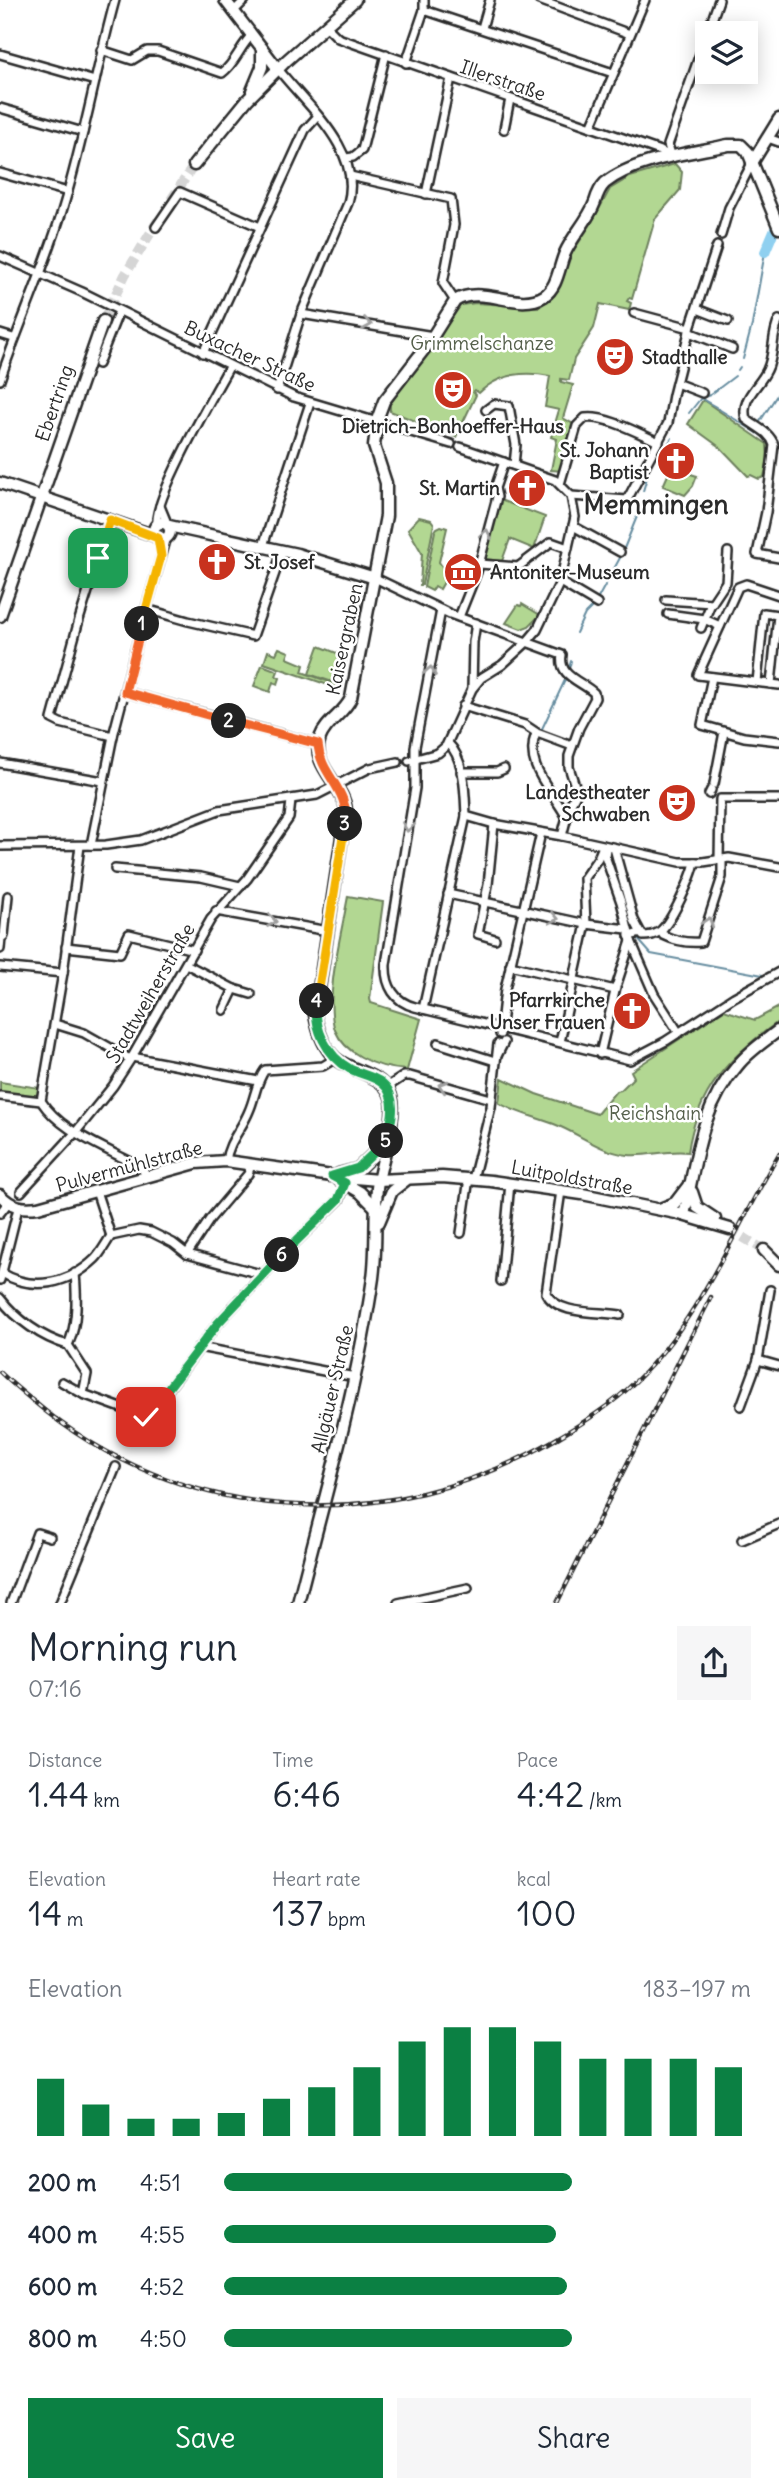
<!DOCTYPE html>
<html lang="en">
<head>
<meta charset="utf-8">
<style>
  body { margin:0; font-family:Delius,sans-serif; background:#f6f6f7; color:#1f2937; height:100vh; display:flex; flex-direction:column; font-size:26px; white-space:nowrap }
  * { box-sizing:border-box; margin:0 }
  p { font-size:23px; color:#747a83 }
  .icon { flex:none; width:38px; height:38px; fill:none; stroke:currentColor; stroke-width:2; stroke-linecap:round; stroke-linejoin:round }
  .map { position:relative; height:1603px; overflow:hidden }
  .drawer { display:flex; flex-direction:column; background:#fff; flex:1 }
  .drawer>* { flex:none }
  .buttons { position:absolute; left:695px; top:21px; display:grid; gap:14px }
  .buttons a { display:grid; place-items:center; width:63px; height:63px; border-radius:0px; background:#fff; box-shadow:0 4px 18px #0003; font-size:35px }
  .pin { position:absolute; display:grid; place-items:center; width:60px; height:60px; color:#fff; margin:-30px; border-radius:14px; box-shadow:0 4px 10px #0006 }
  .km { position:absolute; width:35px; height:35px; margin:-18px; border-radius:50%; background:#222; color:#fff; font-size:19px; line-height:35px; text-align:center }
  .round { display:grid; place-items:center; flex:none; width:74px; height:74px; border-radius:0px; background:#f6f6f7 }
  .headline { display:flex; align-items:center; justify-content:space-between; height:119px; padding:0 28px }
  h1 { font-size:38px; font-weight:600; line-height:52px }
  .metrics { display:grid; grid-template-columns:repeat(3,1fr); gap:10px; height:119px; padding:7px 28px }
  .metrics div { display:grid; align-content:center }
  .metrics b { font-size:35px; font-weight:600 }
  .metrics small { font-size:19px; font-weight:400 }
  .metrics p { font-size:19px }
  .chart { height:196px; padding:14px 28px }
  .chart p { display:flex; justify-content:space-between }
  .chart svg { width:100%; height:126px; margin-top:7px; stroke:#0b8043; stroke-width:6 }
  .action { display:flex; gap:14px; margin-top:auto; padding:14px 28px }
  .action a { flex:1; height:80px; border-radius:0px; background:#0b8043; color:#fff; font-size:28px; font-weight:600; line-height:80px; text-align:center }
  .action a+a { background:#f6f6f7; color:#1f2937 }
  ul { padding:0 28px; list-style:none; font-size:23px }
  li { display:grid; grid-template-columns:112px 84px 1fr; align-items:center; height:52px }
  li i { height:18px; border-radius:9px; background:#0b8043 }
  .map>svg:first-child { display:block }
</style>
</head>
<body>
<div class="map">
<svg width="779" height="1603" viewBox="0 0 779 1603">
  <rect width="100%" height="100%" fill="#fff"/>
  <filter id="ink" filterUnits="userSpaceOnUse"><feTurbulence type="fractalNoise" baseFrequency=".0143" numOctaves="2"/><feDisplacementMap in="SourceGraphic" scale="14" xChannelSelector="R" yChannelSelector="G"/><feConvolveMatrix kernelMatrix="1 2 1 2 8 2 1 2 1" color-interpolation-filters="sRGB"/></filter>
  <g filter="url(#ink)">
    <g fill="#b2d792" stroke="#6e815e" stroke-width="2">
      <path d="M675 164 682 172 680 190 655 219 632 299 629 298 627 301 631 303 629 310 600 304 594 328 574 359 569 380 561 379V382L573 385 563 418 575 425 563 471 551 470 557 439 551 437 559 410 545 407 550 376C524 371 499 373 479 393L475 390 473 392 476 395 456 437 390 411V404L461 305 476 303 539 307 550 299 556 290 570 256 591 224 610 189 630 177Z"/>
      <path d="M703 400 767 444 768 459 764 477 759 479 751 475 748 476 721 448 688 424Z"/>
      <path d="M671 468 697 476 693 486 685 495 663 486Z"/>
      <path d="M500 500 545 517 534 549 510 539 502 561 485 559Z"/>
      <path d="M419 517 431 520 434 524 422 585H420L422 553 408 529Z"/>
      <path d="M441 526 447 528 439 562 448 575 440 589 435 586 432 591 424 587 435 531 437 528Z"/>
      <path d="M522 604 540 615 529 626 521 629 506 623 518 605 521 606Z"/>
      <path d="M319 646 347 657 338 684 309 674Z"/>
      <path d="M279 648 289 652 287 658 304 665 302 672 341 686 340 689 264 663 268 651 276 654Z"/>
      <path d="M262 665 278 671 276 676 280 678 278 684 273 682 270 692 254 686Z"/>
      <path d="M348 896 383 902 370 999 371 1003 421 1019 407 1070C390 1069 375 1065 361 1057 350 1051 340 1042 335 1030 324 997 342 932 348 896Z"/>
      <path d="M779 1007V1021C730 1056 697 1090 688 1152 668 1149 649 1157 628 1155 600 1152 580 1134 554 1124 536 1117 516 1113 499 1103L502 1078 536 1094 597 1114 616 1091 621 1090 634 1077 631 1071 724 1010 755 1020Z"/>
      <path d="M0 1082 40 1088 39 1097 0 1092Z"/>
    </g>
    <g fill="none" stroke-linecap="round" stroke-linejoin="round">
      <g stroke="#678ea1" stroke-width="2">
        <path d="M743 359 752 325 765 252"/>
        <path d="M738 370 740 367"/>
        <path d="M702 399 716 407"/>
        <path d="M717 408 767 439"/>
        <path d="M689 413 701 398 710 395 735 376"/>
        <path d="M759 423 779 392"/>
        <path d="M665 448 672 438"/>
        <path d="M643 491 648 474"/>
        <path d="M623 551 640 509"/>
        <path d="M597 600 621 556"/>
        <path d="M576 633 585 614 594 605"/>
        <path d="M569 669 571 661"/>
        <path d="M540 733 566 678"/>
        <path d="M543 774 565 807"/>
        <path d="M610 856 623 893"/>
        <path d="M631 921 634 933"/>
        <path d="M637 938 651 954 768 976"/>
      </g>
      <path stroke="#8fd0f0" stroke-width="10" d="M765 252 779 219"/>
      <g stroke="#d5d5d5" stroke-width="10" stroke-dasharray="10 5" stroke-linecap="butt">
        <path d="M171 200 194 165"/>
        <path d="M103 321 125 275 159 219"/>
        <path d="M730 1229 764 1250"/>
      </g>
      <defs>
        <g id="street">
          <path d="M539 0 630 34"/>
          <path d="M424 10 613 73"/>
          <path d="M234 11 245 0"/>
          <path d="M326 26 338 38 660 151 673 157"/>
          <path d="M482 28 490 0"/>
          <path d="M101 50 132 60 147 51H158L222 73C235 64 240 46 252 35"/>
          <path d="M0 54 95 81"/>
          <path d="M406 63 424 10V0"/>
          <path d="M0 108 83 132"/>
          <path d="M591 127 645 0"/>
          <path d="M504 129 510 99"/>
          <path d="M768 138 779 142"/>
          <path d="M671 154 668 145 719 0"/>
          <path d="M346 158 353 157 362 150 386 54"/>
          <path d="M0 173 68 192"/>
          <path d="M350 176 451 199 454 225 443 283 455 301"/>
          <path d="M426 194 451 78"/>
          <path d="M156 227 180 192 260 227"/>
          <path d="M721 235 729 208 752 163"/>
          <path d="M0 256 82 292 294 397 451 444"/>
          <path d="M697 309 728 321"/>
          <path d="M634 313 690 328"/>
          <path d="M301 314 433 336"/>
          <path d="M779 320C771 335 775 354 767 370 759 387 740 398 746 419 756 427 770 432 774 445L766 512 757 554 779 558"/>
          <path d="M689 332 732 349"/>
          <path d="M0 334 13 338"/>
          <path d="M203 353 305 130 317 117"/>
          <path d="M98 364 119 311"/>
          <path d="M0 380C20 322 45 267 63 208 84 140 96 69 115 0"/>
          <path d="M676 383 702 393"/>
          <path d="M277 390 301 314 348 203C363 151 307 106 278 69"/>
          <path d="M486 410 494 404 509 406 516 445 514 465"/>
          <path d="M560 484 577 426 585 418C606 415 640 434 659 442"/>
          <path d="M571 496 627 500 668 423 673 395 690 328 717 246"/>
          <path d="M160 506 167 523"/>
          <path d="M110 521 79 620 52 719 60 723 113 736"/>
          <path d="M157 524C153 499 214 394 229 367"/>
          <path d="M573 526 620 552"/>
          <path d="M263 546 310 403"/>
          <path d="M480 564 518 567 551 542 568 548"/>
          <path d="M375 578 450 614 562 655C558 677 582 681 594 693L595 698 579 728 569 756V767L577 792 570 805 562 836"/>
          <path d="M560 582 597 604"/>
          <path d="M779 595 746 584 738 587 698 675 779 685"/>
          <path d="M666 600 712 603"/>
          <path d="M146 609 188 621 253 636 283 550"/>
          <path d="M441 610 415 747V788L386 964C385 986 395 1002 415 1007L630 1060 666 1041 734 997 779 972"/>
          <path d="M668 614 704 619 720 626"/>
          <path d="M459 617 477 572 497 497 495 488 504 462"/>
          <path d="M701 628 710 606 726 582 728 552"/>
          <path d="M712 677 702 725 744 737 779 741"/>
          <path d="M757 682 764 613 778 615 771 684"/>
          <path d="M472 688 473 642 476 623"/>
          <path d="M125 692 318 744"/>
          <path d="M463 706 525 725 537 733 572 746"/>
          <path d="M536 733C523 767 552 789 567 818"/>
          <path d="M409 761 438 753 446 746 472 689 481 678 502 665 526 643 537 630 560 582 575 517 571 496 555 480 460 447"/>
          <path d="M0 763 103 781"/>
          <path d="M461 772H497L504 769"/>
          <path d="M714 784 724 732"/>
          <path d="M709 794 711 790"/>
          <path d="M466 816 494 824 562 836 680 862H703L729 858 779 867"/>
          <path d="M494 824 488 885 478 934 495 939"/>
          <path d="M91 845 113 736 146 609 167 537"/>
          <path d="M0 846 106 845 141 840 219 810 317 795 370 768 398 762"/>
          <path d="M606 848 605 856 621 902 631 941 654 994 679 1033"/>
          <path d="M614 848 634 920 641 933"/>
          <path d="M719 860 720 799H779"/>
          <path d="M115 869 201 877 240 886"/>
          <path d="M448 894 586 924 627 929"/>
          <path d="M216 911 328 931"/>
          <path d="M661 931 663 935C675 941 688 943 701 942L722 877V859"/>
          <path d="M629 936 641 933 643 936C648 936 654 935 659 932 671 924 692 877 695 862"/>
          <path d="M66 947 120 953 129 934 194 950"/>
          <path d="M0 949 1 938 4 936 8 896"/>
          <path d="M186 964 234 989 251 994"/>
          <path d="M510 965 615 990"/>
          <path d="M0 967 63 973"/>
          <path d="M423 1009 466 816C465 794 465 759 448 743"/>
          <path d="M224 1010 234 989"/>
          <path d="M55 1024 84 1033 130 1059"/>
          <path d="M500 1034 505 989 541 833"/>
          <path d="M560 1042 586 924 584 878 598 858 603 846"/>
          <path d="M438 1043 495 1061"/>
          <path d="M600 1054 616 987 631 941"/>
          <path d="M497 1056 504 1042"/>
          <path d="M132 1057 258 1081"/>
          <path d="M387 1087 404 1076H410L491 1099"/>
          <path d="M0 1096 41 1101C59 1128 91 1141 119 1156 129 1161 141 1166 147 1175"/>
          <path d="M41 1101 63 973 80 846"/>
          <path d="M226 1161C228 1142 242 1129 249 1111 255 1098 256 1082 265 1070L323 1066 336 1058"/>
          <path d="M473 1179 491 1107 498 1044"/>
          <path d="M96 1191 111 1236"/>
          <path d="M561 1191 546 1293C558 1316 597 1311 620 1315"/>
          <path d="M21 1192 75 1133 113 1086 132 1057 211 919 247 879 289 818 291 801"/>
          <path d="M0 1213 8 1203"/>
          <path d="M461 1233 469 1178"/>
          <path d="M111 1236 139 1230 151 1232 173 1243 187 1254 264 1275"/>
          <path d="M187 1254 210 1219 248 1174 251 1165"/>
          <path d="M2 1273C33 1292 69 1284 95 1259 101 1253 106 1243 111 1236"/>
          <path d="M0 1280 18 1208"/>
          <path d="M501 1281 510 1183"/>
          <path d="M0 1298C16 1319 42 1338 68 1345L87 1374 83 1394"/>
          <path d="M68 1345C78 1324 77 1296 75 1273"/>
          <path d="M199 1347 355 1377"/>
          <path d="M758 1360 779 1366"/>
          <path d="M62 1382 83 1394 146 1417"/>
          <path d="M741 1406 758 1360 770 1290"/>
          <path d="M139 1428 218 1323 278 1259 339 1200 346 1183"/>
          <path d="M742 1540 779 1524"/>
          <path d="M11 1603 37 1533 50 1537"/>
          <path d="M60 1603 116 1467"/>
          <path d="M398 1603 468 1588"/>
        </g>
        <g id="secondary">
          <path d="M225 0 278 69"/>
          <path d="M252 91 262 67V48"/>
          <path d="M752 163 779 119"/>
          <path d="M194 165 247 100 287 60 355 0"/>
          <path d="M0 483 156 536"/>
          <circle cx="162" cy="531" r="8"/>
          <path d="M169 526 297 554 375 578"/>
          <path d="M0 616 103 321"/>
          <path d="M339 1174 358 1169 384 1144"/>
          <path d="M338 1179 360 1192 376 1208"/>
          <path d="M692 1192 697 1207 715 1219"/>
          <path d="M0 1195C12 1207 21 1209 38 1207L196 1163 226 1161 332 1176 378 1180 442 1177 491 1181 582 1194 676 1213 730 1229"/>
          <path d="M660 1209 675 1203 688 1186"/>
          <path d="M684 1215C696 1162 700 1108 738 1065 749 1051 765 1041 779 1030"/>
          <path d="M379 1222 392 1191 406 1180"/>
          <path d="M764 1250 779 1265"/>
          <path d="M298 1603C325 1495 357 1388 373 1278 377 1248 374 1218 377 1188 380 1163 396 1122 392 1100 387 1074 353 1073 335 1058 323 1047 318 1031 315 1015L346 810C344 785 310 765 320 738 326 721 344 714 351 698L386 516V483L374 446 377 420 384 401 426 347 455 301C481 284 518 312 544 296 558 287 559 266 565 253 573 235 588 221 595 202 597 195 600 188 605 183 635 159 691 153 728 145H741L748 152 779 228"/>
        </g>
      </defs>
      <use href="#street" stroke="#2b2b2b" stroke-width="12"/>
      <use href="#secondary" stroke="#2b2b2b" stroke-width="15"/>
      <use href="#street" stroke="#fff" stroke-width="7"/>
      <use href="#secondary" stroke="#fff" stroke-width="10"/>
      <defs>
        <g id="rail">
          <path d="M0 1372C10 1382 21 1391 32 1400 181 1527 387 1538 554 1440 583 1423 612 1405 636 1381 701 1318 733 1231 779 1154"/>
          <path d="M557 1603 711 1297"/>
        </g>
      </defs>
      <use href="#rail" stroke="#2b2b2b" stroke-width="4.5"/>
      <use href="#rail" stroke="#fff" stroke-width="2" stroke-dasharray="5" stroke-linecap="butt"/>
    </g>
    <defs><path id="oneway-chevron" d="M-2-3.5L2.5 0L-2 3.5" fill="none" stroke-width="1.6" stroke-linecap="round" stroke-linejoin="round" transform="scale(1.75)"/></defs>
    <g stroke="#a0a0a0">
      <use href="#oneway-chevron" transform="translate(367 324) rotate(9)"/>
      <use href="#oneway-chevron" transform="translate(486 534) rotate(-78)"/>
      <use href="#oneway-chevron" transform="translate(430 671) rotate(-80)"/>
      <use href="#oneway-chevron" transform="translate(408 827) rotate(99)"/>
      <use href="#oneway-chevron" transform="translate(554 918) rotate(12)"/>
      <use href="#oneway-chevron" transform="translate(272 921) rotate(10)"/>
      <use href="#oneway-chevron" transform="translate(708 922) rotate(-72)"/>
      <use href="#oneway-chevron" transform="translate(443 1086) rotate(-164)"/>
    </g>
  </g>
  <g fill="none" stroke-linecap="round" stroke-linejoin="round" filter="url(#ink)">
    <defs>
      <path id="split-1" d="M98 558 110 520 158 538 161 556 142 624"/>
      <path id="split-2" d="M142 624 125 692 229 721"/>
      <path id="split-3" d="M229 721 318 744C320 776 351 790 345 824"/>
      <path id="split-4" d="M317 1001 345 824"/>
      <path id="split-5" d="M317 1001C313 1028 326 1055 350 1069 364 1076 384 1077 390 1094 396 1109 390 1126 386 1141"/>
      <path id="split-6" d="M282 1255 338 1200 345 1183 332 1176 358 1168 386 1141"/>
      <path id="split-7" d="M146 1417 218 1323 282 1255"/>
    </defs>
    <use href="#split-1" stroke="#fff" stroke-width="14"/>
    <use href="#split-2" stroke="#fff" stroke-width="14"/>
    <use href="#split-3" stroke="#fff" stroke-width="14"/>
    <use href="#split-4" stroke="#fff" stroke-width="14"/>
    <use href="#split-5" stroke="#fff" stroke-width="14"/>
    <use href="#split-6" stroke="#fff" stroke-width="14"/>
    <use href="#split-7" stroke="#fff" stroke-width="14"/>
    <use href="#split-1" stroke="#f5b400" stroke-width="9"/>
    <use href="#split-2" stroke="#f0652b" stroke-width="9"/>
    <use href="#split-3" stroke="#f0652b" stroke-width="9"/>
    <use href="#split-4" stroke="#f5b400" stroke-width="9"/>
    <use href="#split-5" stroke="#22a559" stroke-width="9"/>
    <use href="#split-6" stroke="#22a559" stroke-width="9"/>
    <use href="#split-7" stroke="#22a559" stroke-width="9"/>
  </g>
  <defs>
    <symbol id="theatre-disc" viewBox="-11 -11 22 22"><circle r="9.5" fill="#c8321e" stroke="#fff"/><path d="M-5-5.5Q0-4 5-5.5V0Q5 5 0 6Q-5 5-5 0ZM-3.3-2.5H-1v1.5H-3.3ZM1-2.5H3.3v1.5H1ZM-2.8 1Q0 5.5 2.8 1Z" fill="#fff"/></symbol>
    <symbol id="church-disc" viewBox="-11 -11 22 22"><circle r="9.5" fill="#c8321e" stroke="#fff"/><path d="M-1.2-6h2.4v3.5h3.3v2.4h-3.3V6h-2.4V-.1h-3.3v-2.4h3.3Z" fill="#fff"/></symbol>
    <symbol id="museum-disc" viewBox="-11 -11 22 22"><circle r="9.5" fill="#c8321e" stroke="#fff"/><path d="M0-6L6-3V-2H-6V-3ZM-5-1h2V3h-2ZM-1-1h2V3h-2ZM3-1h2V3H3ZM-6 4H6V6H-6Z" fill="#fff"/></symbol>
  </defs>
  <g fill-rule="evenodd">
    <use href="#theatre-disc" x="593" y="335" width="44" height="44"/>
    <use href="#theatre-disc" x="431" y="368" width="44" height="44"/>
    <use href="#church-disc" x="654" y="439" width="44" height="44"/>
    <use href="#church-disc" x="505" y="466" width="44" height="44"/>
    <use href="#church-disc" x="195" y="540" width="44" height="44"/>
    <use href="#museum-disc" x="441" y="550" width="44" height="44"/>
    <use href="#theatre-disc" x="655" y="781" width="44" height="44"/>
    <use href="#church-disc" x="610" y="989" width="44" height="44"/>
  </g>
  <g text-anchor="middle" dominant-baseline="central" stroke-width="5" stroke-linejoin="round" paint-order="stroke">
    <g font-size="19" fill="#2b2b2b" stroke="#fff">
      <text transform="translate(503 80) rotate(19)">Illerstraße</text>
      <text transform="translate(250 356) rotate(25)">Buxacher Straße</text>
      <text transform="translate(54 403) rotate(-71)">Ebertring</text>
      <text transform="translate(344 639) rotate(-78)">Kaisergraben</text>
      <text transform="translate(150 993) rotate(-60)">Stadtweiherstraße</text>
      <text transform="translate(129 1166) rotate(-15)">Pulvermühlstraße</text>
      <text transform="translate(572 1177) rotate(10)">Luitpoldstraße</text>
      <text transform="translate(332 1389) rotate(-77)">Allgäuer Straße</text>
    </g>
    <g font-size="19" fill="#545f4a" stroke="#fff">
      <text x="482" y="343">Grimmelschanze</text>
      <text x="655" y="1113">Reichshain</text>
    </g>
    <g font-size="19" font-weight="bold" fill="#2b2b2b" stroke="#fff" text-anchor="end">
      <text x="642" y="357" text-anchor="start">Stadthalle</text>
      <text x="453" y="426" text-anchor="middle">Dietrich-Bonhoeffer-Haus</text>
      <text x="649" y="450">St. Johann<tspan x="649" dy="22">Baptist</tspan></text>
      <text x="500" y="488">St. Martin</text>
      <text x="244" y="562" text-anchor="start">St. Josef</text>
      <text x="490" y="572" text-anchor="start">Antoniter-Museum</text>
      <text x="650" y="792">Landestheater<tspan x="650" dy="22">Schwaben</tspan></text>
      <text x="605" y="1000">Pfarrkirche<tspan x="605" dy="22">Unser Frauen</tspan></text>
    </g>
    <g font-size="26" font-weight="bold" fill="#2b2b2b" stroke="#fff">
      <text x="656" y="504">Memmingen</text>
    </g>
  </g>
</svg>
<div class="buttons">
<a><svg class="icon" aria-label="layers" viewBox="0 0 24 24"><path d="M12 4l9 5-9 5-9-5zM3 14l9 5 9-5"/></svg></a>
</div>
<div class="pin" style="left:98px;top:558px;background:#1e9e55"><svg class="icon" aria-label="arrive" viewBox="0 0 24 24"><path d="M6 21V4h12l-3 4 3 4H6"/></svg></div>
<div class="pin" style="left:146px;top:1417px;background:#d93025"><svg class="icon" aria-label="check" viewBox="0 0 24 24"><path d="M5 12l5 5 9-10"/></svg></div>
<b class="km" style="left:142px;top:624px">1</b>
<b class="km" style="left:229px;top:721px">2</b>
<b class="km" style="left:345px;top:824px">3</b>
<b class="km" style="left:317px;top:1001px">4</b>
<b class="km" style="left:386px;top:1141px">5</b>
<b class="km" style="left:282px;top:1255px">6</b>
</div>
<section class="drawer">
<div class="headline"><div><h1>Morning run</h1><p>07:16</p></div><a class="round"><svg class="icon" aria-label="share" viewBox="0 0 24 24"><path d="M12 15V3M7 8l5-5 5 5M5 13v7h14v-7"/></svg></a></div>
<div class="metrics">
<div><p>Distance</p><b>1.44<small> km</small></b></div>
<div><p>Time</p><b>6:46</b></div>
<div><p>Pace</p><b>4:42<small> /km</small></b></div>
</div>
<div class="metrics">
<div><p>Elevation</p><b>14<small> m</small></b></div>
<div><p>Heart rate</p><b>137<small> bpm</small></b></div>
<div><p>kcal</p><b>100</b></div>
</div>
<div class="chart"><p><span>Elevation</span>183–197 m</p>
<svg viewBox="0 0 160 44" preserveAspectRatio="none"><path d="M5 44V24M15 44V33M25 44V38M35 44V38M45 44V36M55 44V31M65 44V27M75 44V20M85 44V11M95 44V6M105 44V6M115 44V11M125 44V17M135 44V17M145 44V17M155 44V20"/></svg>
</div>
<ul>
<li><b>200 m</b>4:51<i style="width:66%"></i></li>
<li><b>400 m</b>4:55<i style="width:63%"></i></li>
<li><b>600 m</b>4:52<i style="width:65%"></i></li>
<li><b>800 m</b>4:50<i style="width:66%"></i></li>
</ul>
<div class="action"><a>Save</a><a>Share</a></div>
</section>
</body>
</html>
